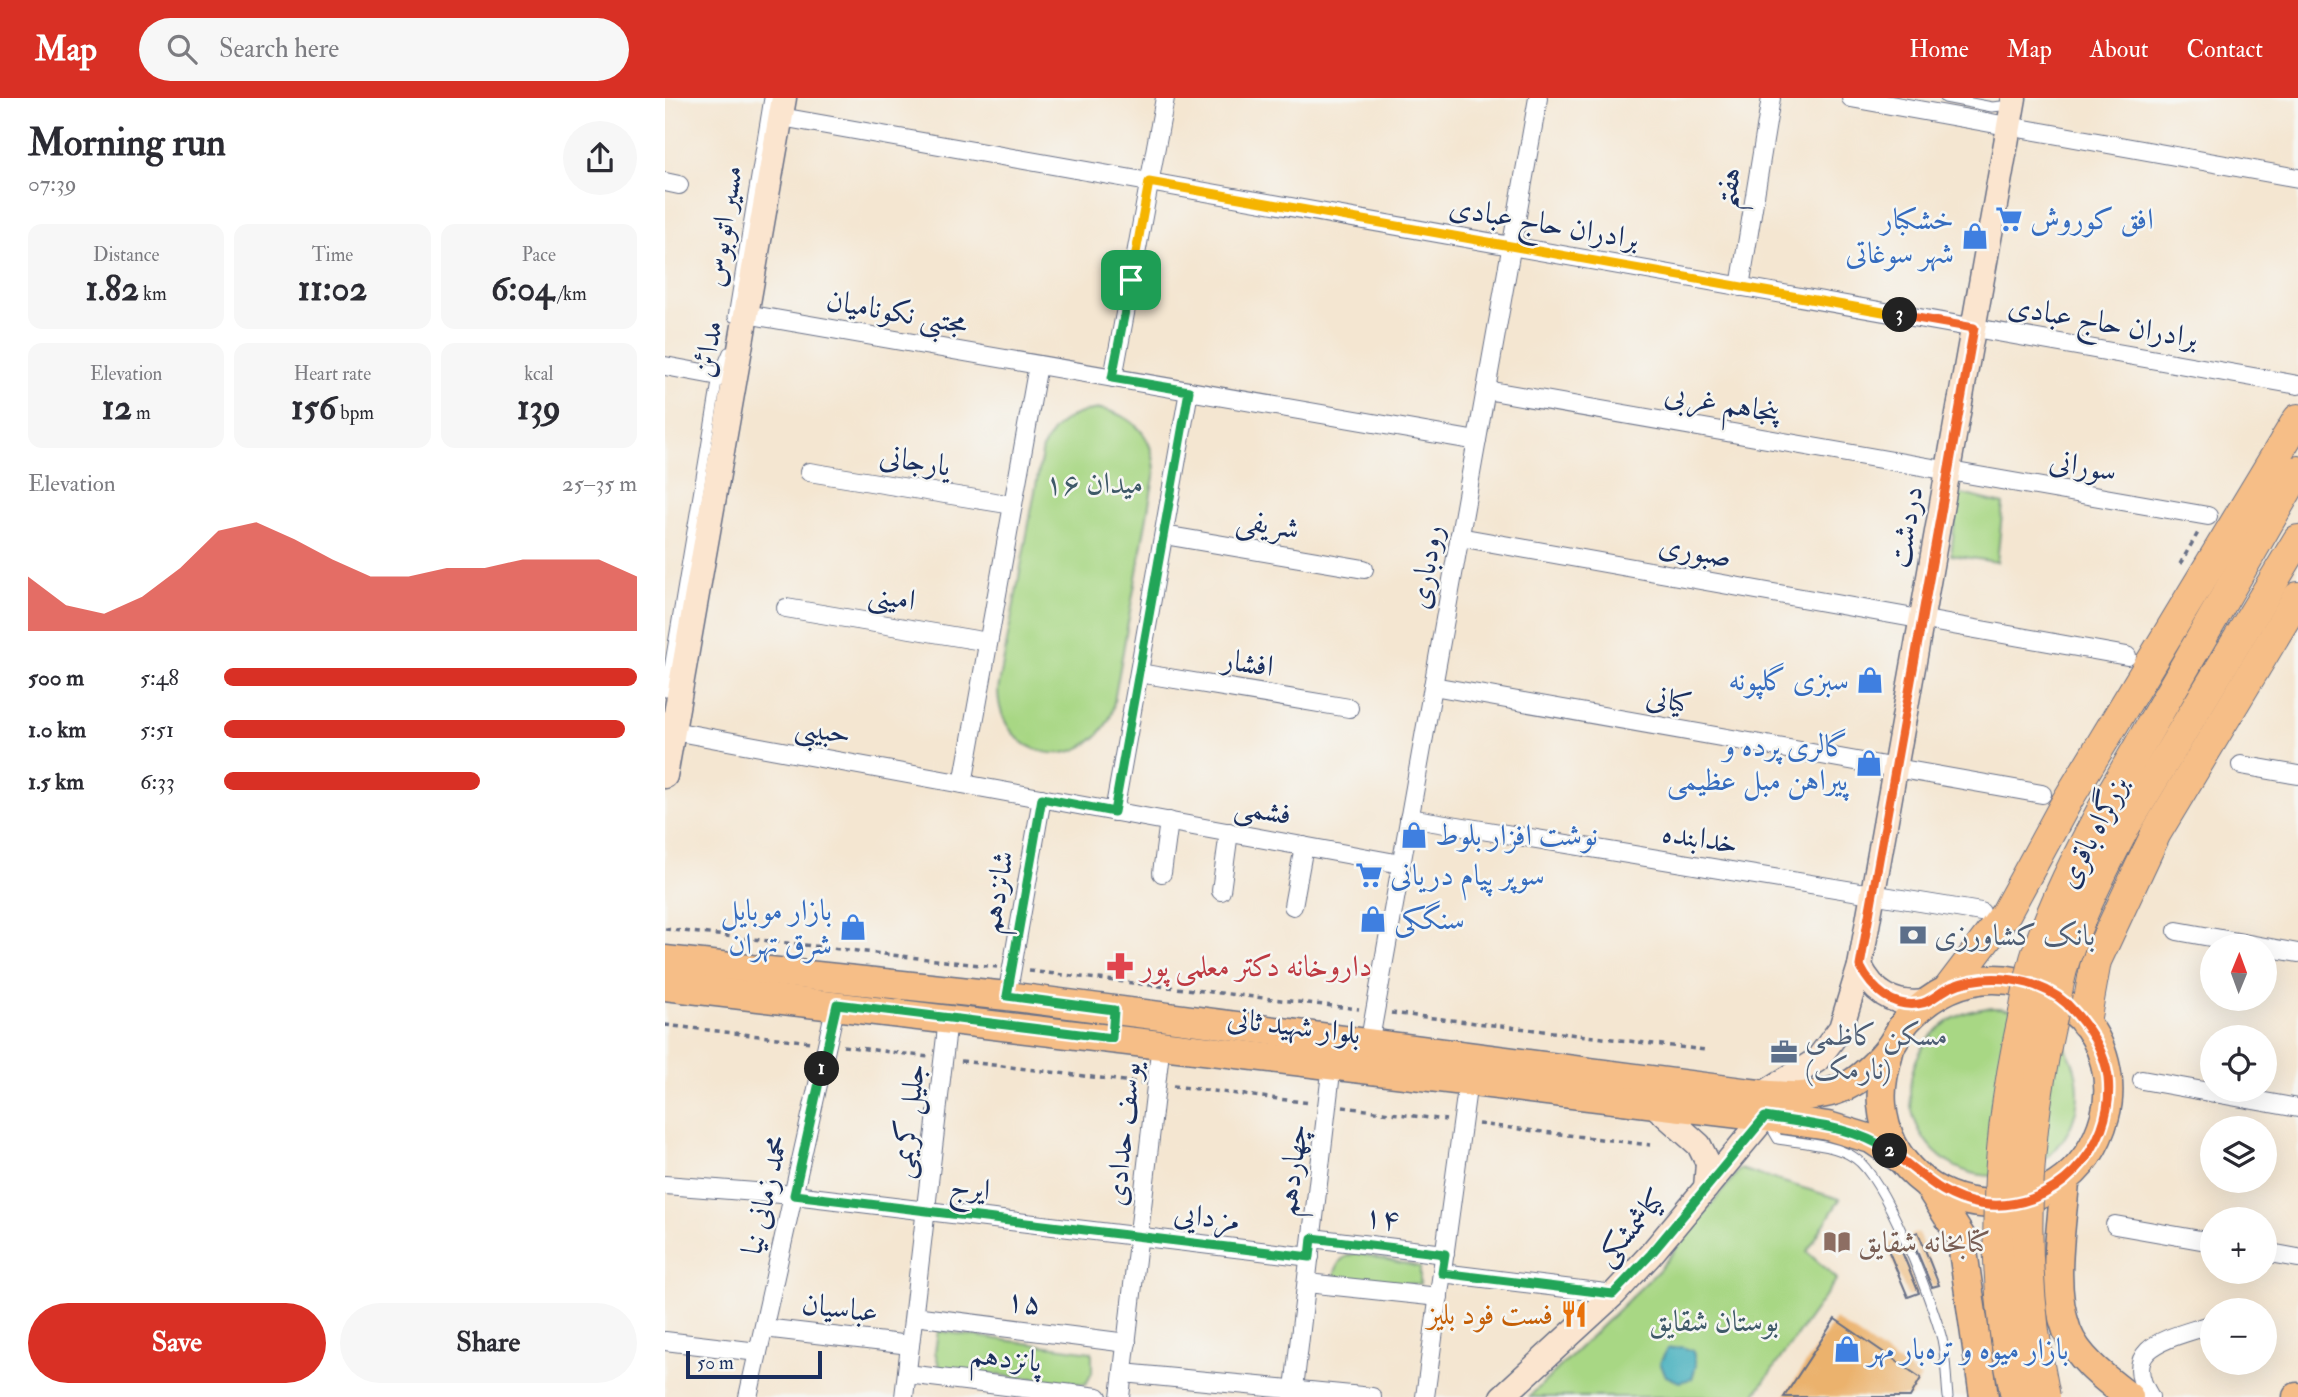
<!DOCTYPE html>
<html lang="en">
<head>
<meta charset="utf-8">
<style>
  body { margin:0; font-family:"IM FELL Double Pica",Amiri,serif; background:#f7f7f7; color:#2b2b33; height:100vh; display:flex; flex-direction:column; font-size:26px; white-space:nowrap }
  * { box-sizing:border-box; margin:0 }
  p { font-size:23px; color:#7c7c81 }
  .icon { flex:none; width:38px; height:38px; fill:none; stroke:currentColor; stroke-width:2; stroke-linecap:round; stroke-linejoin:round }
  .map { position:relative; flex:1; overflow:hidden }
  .details { display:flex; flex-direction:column; background:#fff; width:665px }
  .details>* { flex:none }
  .needle { width:46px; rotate:1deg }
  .tools { position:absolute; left:1535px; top:836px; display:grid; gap:14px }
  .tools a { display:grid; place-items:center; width:77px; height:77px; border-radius:50%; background:#fff; box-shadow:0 7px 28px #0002; font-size:35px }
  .scale { position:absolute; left:21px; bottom:18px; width:136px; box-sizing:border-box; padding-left:7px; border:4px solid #1b2f5e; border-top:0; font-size:19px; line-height:24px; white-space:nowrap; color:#1b2f5e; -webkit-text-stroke:5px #f6f6f2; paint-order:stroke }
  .pin { position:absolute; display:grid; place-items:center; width:60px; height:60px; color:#fff; margin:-30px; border-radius:14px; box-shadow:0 4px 10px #0006 }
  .km { position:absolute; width:35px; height:35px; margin:-18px; border-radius:50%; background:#222; color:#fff; font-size:19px; line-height:35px; text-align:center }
  .round { display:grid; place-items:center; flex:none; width:74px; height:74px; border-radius:37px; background:#f7f7f7 }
  .overview { display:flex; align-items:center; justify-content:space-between; height:119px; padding:0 28px }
  h1 { font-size:38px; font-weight:700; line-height:52px }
  .stats { display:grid; grid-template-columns:repeat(3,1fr); gap:10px; height:119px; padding:7px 28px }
  .stats div { display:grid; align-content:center; border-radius:14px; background:#f7f7f7; text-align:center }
  .stats b { font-size:35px; font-weight:700 }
  .stats small { font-size:19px; font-weight:400 }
  .stats p { font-size:19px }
  .chart { height:196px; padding:14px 28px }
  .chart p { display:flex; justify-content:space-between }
  .chart svg { width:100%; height:126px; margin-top:7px; fill:#d93025; opacity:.7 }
  .cta { display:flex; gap:14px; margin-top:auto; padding:14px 28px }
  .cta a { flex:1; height:80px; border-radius:42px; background:#d93025; color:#fff; font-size:28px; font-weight:700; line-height:80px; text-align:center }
  .cta a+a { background:#f7f7f7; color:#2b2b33 }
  ul { padding:0 28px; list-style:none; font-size:23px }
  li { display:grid; grid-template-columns:112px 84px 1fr; align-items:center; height:52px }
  li i { height:18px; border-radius:9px; background:#d93025 }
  header { display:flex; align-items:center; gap:42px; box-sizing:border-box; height:98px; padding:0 35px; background:#d93025; color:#fff }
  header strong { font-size:33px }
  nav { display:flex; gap:38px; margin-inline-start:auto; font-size:24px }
  .search { width:490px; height:63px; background:#f7f7f7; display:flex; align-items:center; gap:18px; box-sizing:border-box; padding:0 24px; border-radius:38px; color:#7c7c81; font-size:26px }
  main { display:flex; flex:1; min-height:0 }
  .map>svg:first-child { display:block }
</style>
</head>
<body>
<header>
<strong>Map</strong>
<div class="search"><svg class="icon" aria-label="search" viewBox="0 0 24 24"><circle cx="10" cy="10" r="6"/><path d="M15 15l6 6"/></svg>Search here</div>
<nav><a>Home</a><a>Map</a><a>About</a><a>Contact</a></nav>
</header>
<main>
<section class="details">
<div class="overview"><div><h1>Morning run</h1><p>07:39</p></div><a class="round"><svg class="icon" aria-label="share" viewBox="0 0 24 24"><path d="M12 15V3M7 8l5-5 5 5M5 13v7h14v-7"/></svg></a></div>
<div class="stats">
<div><p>Distance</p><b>1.82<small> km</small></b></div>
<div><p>Time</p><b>11:02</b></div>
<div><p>Pace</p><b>6:04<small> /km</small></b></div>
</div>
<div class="stats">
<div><p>Elevation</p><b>12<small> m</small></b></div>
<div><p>Heart rate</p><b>156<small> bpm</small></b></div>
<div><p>kcal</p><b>139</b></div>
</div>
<div class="chart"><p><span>Elevation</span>25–35 m</p>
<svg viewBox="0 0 160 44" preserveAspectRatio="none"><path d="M0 44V25L10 35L20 38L30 32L40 22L50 9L60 6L70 12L80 19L90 25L100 25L110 22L120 22L130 19L140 19L150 19L160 25V44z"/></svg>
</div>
<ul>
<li><b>500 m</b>5:48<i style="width:100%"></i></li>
<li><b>1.0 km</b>5:51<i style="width:97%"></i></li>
<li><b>1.5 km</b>6:33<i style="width:62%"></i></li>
</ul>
<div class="cta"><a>Save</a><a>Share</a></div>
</section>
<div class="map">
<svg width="1633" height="1299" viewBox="0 0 1633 1299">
  <rect width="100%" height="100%" fill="#f6f6f2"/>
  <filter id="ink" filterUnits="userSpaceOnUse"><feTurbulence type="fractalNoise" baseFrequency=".0143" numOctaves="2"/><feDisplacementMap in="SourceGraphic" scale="14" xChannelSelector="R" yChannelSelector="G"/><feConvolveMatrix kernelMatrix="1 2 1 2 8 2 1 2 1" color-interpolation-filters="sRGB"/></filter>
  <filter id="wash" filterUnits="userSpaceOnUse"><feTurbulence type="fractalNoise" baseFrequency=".00686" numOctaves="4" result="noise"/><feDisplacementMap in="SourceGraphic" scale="28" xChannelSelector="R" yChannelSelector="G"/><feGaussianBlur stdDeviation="1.57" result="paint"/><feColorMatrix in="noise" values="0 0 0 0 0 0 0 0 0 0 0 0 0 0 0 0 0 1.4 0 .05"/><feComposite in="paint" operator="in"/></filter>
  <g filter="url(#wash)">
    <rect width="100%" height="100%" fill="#f4e6d1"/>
    <g fill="#a8d784" stroke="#628371" stroke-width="2">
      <path d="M436 311C470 318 488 339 490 373L447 615C419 680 334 662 333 592L378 350C390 324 409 313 436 311Z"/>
      <path d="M1293 395 1338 406 1332 464 1286 457Z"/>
      <circle cx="1329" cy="994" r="84"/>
      <path d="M1075 1071 1175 1101 1142 1154 1172 1181 1088 1299H864L994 1172Z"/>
      <path d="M692 1155 755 1169V1186L691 1184 669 1178C673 1163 677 1158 692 1155Z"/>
      <path d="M273 1233 427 1254V1275L421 1286 275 1271 270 1254Z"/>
    </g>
    <path fill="#3fadbc" stroke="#2d6e8d" stroke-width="2" d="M1017 1249 1028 1253 1031 1268 1027 1281 1014 1284 1001 1278 995 1265 1002 1251Z"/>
    <g id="blocks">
      <g fill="#ebb26d">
        <path d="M1253 1134 1274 1187 1267 1189 1245 1137Z"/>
        <path d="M1232 1142 1254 1195 1243 1199 1221 1147Z"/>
        <path d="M1170 1221 1256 1280 1245 1299H1119Z"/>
      </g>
    </g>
  </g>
  <g filter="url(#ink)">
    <use href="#blocks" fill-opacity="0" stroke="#676f86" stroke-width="2"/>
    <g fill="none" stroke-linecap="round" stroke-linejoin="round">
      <defs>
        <g id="service">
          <path d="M1280 0 1327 9 1346 7"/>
          <path d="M68 219 104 0"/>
          <path d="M0 594 53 278 63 254"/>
          <path d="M1103 1024 1113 1041C1136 1045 1170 1046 1190 1060 1220 1080 1267 1203 1277 1241 1281 1259 1281 1280 1283 1299"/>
        </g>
        <g id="minor">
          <path d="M1186 0 1633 80"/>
          <path d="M116 19 1633 287"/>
          <path d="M0 84 14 87"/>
          <path d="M1075 189 1106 0"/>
          <path d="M81 216 812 343"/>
          <path d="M0 268 70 281"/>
          <path d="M448 280 500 0"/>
          <path d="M821 292 1543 418"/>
          <path d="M144 374 348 407"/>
          <path d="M499 437 699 471"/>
          <path d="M794 439 1462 558"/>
          <path d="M121 510 323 544"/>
          <path d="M474 575 684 610"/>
          <path d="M768 588 1377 696"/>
          <path d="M8 633 736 766"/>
          <path d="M1576 667 1633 677"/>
          <path d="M298 686 373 267"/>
          <path d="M449 714 524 293"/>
          <path d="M744 720 1316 814"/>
          <path d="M497 775 504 723"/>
          <path d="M556 793 564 734"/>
          <path d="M628 808 639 748"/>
          <path d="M1512 833 1633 855"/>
          <path d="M342 898 377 700"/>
          <path d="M704 947 873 0"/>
          <path d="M1477 982 1633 1010"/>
          <path d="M0 1087 129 1097 645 1159"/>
          <path d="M1450 1127 1547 1144"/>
          <path d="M647 1140 780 1156"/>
          <path d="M1600 1154 1633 1160"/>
          <path d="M777 1175 949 1196"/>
          <path d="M642 1185 774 1199"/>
          <path d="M249 1218 462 1245"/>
          <path d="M99 1230 245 1247"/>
          <path d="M0 1243 93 1254"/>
          <path d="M458 1275 707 1299"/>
          <path d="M242 1276 433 1299"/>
          <path d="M83 1299 171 906"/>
          <path d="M239 1299 283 921"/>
          <path d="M455 1299 496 945"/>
          <path d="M628 1299 667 966"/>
          <path d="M760 1299 803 983"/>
          <path d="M1485 1299C1452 1246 1509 1240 1547 1226"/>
        </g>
        <g id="secondary">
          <path d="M0 678 119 0"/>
          <path d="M1195 868C1209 896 1229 908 1260 904"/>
          <path d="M1098 996 1152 962 1176 930 1195 868 1349 0"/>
          <path d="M988 1006 1034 1047 1043 1065 1041 1090"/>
          <path d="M837 1299 949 1196 986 1156 1100 1019"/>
        </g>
        <g id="primary">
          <path d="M0 862 342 898 1078 994C1113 998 1155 1004 1187 985 1199 978 1217 960 1225 949 1232 940 1235 930 1242 922 1293 868 1362 868 1415 919 1439 943 1449 985 1440 1018 1406 1145 1228 1128 1217 1007 1215 987 1220 969 1225 950"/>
          <path d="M0 888 1100 1019 1163 1028 1206 1041 1237 1062"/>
          <path d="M1400 1083C1397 1130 1385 1187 1402 1233 1412 1260 1442 1282 1464 1299"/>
          <path d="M1263 1087 1296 1139 1319 1299"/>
          <path d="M1632 1299H1633"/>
        </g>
        <g id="trunk">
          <path d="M1437 712 1633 373"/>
          <path d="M1462 725 1633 442"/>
          <path d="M1285 889 1341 815 1402 703 1633 321"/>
          <path d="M1420 924 1431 863 1491 735 1633 499"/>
        </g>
      </defs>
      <use href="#service" stroke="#676f86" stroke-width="11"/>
      <use href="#minor" stroke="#676f86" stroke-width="20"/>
      <use href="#secondary" stroke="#676f86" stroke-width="27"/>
      <use href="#primary" stroke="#676f86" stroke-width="31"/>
      <use href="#trunk" stroke="#676f86" stroke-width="32"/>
      <g stroke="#676f86" stroke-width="3.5" stroke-dasharray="5 5" stroke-linecap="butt">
        <path d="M1515 466 1534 433"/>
        <path d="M0 831 332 869"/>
        <path d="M364 873 694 911"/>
        <path d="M726 915 1040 952"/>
        <path d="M0 927 146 944"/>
        <path d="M178 948 264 959"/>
        <path d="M296 963 476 985"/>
        <path d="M508 988 646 1005"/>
        <path d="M678 1009 781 1022"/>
        <path d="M813 1026 985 1047"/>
      </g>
      <use href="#service" stroke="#fff" stroke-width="9"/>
      <use href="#minor" stroke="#fff" stroke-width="18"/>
      <use href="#secondary" stroke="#fbe5cf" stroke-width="24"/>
      <use href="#primary" stroke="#f6be87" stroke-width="28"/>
      <use href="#trunk" stroke="#f6be87" stroke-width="30"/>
      <defs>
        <g id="trunk-bridge">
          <path d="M1351 1299C1324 1174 1330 1044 1358 920 1362 898 1365 874 1373 852 1389 804 1413 757 1437 712"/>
          <path d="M1380 1299C1354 1176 1358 1051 1385 929 1390 907 1393 883 1400 861 1416 814 1439 769 1462 725"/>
        </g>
      </defs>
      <use href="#trunk-bridge" stroke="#676f86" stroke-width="32" stroke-linecap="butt"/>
      <use href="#trunk-bridge" stroke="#f6be87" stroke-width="30"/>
    </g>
  </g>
  <g fill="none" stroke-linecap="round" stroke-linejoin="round" filter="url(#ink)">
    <defs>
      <path id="split-1" d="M157 971 172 906 447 940 449 912 342 898 377 700 449 714 524 293 447 280 466 182"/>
      <path id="split-2" d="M157 971 129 1097 645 1159 647 1140 780 1156 777 1175 948 1196 986 1156 1100 1019C1143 1026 1188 1028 1225 1053"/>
      <path id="split-3" d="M1225 1053C1255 1074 1276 1100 1315 1106 1388 1117 1451 1050 1443 979 1439 950 1422 926 1402 906 1372 879 1322 874 1286 889 1276 893 1268 902 1258 905 1229 912 1207 892 1195 868L1309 230 1235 217"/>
      <path id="split-4" d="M466 182 484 84 1235 217"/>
    </defs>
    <use href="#split-1" stroke="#fff" stroke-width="14"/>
    <use href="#split-2" stroke="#fff" stroke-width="14"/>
    <use href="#split-3" stroke="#fff" stroke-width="14"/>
    <use href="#split-4" stroke="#fff" stroke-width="14"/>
    <use href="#split-1" stroke="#22a559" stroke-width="9"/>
    <use href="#split-2" stroke="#22a559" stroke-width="9"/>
    <use href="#split-3" stroke="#f0652b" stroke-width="9"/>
    <use href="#split-4" stroke="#f5b400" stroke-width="9"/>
  </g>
  <defs>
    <symbol id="supermarket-bare" viewBox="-9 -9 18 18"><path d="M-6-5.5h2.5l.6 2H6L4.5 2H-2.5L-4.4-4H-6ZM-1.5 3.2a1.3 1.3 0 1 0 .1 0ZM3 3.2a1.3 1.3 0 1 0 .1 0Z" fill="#3f7fe0" stroke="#f6f6f2" stroke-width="2.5" paint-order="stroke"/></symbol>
    <symbol id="shop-bare" viewBox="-9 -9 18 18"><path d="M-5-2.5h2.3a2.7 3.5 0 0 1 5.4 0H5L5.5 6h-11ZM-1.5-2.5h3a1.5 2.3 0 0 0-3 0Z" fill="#3f7fe0" stroke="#f6f6f2" stroke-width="2.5" paint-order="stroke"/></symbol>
    <symbol id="bank-bare" viewBox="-9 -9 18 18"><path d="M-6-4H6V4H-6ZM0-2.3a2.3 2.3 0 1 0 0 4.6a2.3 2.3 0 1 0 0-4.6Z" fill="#5c6f8a" stroke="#f6f6f2" stroke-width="2.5" paint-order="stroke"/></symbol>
    <symbol id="pharmacy-bare" viewBox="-9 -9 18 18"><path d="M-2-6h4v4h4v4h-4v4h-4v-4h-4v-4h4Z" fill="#e0444e" stroke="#f6f6f2" stroke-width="2.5" paint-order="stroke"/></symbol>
    <symbol id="office-bare" viewBox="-9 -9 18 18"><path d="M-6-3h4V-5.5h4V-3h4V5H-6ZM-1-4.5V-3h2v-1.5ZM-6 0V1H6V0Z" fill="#5c6f8a" stroke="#f6f6f2" stroke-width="2.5" paint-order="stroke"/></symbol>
    <symbol id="library-bare" viewBox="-9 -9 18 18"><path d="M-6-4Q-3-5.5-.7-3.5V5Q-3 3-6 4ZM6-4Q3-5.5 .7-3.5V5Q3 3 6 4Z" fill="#8d6e63" stroke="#f6f6f2" stroke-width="2.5" paint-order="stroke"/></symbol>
    <symbol id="restaurant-bare" viewBox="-9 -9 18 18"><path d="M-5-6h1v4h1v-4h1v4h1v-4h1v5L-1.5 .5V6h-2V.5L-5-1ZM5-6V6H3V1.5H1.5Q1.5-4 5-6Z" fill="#e8710a" stroke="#f6f6f2" stroke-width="2.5" paint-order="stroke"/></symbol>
  </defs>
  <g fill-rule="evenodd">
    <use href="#supermarket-bare" x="1325" y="102" width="38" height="38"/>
    <use href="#shop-bare" x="1291" y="119" width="38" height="38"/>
    <use href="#shop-bare" x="1186" y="563" width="38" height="38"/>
    <use href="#shop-bare" x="1185" y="646" width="38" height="38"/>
    <use href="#shop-bare" x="730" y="718" width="38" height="38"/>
    <use href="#supermarket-bare" x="685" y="758" width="38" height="38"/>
    <use href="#shop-bare" x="689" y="802" width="38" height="38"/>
    <use href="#shop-bare" x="169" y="810" width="38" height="38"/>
    <use href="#bank-bare" x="1229" y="818" width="38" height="38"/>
    <use href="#pharmacy-bare" x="436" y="849" width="38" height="38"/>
    <use href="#office-bare" x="1100" y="935" width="38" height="38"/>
    <use href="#library-bare" x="1153" y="1125" width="38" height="38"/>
    <use href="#restaurant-bare" x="890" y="1197" width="38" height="38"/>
    <use href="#shop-bare" x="1163" y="1232" width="38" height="38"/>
  </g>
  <g text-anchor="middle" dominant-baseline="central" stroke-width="5" stroke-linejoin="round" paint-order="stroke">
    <g font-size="30" fill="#1b2f5e" stroke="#f6f6f2">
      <text transform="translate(1063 90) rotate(-81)">هفتم</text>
      <text transform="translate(879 125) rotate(10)">برادران حاج عبادی</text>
      <text transform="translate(58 128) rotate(-81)">مسیر اتوبوس</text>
      <text transform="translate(232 214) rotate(10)">مجتبی نکونامیان</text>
      <text transform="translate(1438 224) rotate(10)">برادران حاج عبادی</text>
      <text transform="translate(43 251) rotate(-80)">مدائن</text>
      <text transform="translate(1057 305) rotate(10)">پنجاهم غربی</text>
      <text transform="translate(250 363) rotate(9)">یارجانی</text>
      <text transform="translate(1418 368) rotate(10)">سورانی</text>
      <text transform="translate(603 426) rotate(10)">شریفی</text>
      <text transform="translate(1241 429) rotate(-80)">دردشت</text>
      <text transform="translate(1030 453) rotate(10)">صبوری</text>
      <text transform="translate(761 469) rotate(-80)">رودباری</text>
      <text transform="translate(227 499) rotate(10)">امینی</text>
      <text transform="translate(583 565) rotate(9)">افشار</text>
      <text transform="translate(1004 602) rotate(10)">کیانی</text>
      <text transform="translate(158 632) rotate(10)">حبیبی</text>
      <text transform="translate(598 712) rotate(10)">فشمی</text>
      <text transform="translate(1428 734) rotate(-63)">بزرگراه باقری</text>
      <text transform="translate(1035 740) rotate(9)">خدابنده</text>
      <text transform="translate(332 794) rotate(-80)">شانزدهم</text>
      <text transform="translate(629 928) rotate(7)">بلوار شهید ثانی</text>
      <text transform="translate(243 1023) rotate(-83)">جلیل کریمی</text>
      <text transform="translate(458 1036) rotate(-84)">یوسف حدادی</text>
      <text transform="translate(627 1072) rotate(-83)">چهاردهم</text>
      <text transform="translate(305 1090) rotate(7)">ایرج</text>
      <text transform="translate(100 1097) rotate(-77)">محمد زمانی نیا</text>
      <text transform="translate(542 1119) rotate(7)">مزدایی</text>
      <text transform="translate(717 1120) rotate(7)">۱۴</text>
      <text transform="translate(966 1129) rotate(-49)">کیاشمشکی</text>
      <text transform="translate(359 1204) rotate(7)">۱۵</text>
      <text transform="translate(175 1210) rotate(7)">عباسیان</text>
      <text transform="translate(341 1260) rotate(7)">پانزدهم</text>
    </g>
    <g font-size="30" fill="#366cbe" stroke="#f6f6f2" text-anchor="start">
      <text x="1289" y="121" text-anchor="end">خشکبار<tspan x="1289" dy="34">شهر سوغاتی</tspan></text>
      <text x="1365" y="121">افق کوروش</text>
      <text x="1184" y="582" text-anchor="end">سبزی گلپونه</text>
      <text x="1183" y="648" text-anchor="end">گالری پرده و<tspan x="1183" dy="34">پیراهن مبل عظیمی</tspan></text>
      <text x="770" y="737">نوشت افزار بلوط</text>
      <text x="725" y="777">سوپر پیام دریانی</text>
      <text x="167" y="812" text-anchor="end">بازار موبایل<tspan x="167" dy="34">شرق تهران</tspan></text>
      <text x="729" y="821">سنگکی</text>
      <text x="1203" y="1251">بازار میوه و تره‌بار مهر</text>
    </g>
    <g font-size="30" fill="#3e5968" stroke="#f6f6f2">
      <text x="429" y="385">میدان ۱۶</text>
      <text x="1049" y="1223">بوستان شقایق</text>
    </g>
    <g font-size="30" fill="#4e5e75" stroke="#f6f6f2" text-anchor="start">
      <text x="1269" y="837">بانک کشاورزی</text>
      <text x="1140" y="937">مسکن کاظمی<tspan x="1140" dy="34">(نارمک)</tspan></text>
    </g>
    <g font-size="30" fill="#be3a42" stroke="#f6f6f2" text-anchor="start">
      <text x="476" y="868">داروخانه دکتر معلمی پور</text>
    </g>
    <g font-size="30" fill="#785e54" stroke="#f6f6f2" text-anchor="start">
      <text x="1193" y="1144">کتابخانه شقایق</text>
    </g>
    <g font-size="30" fill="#c56008" stroke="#f6f6f2" text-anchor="end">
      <text x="888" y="1216">فست فود بلیز</text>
    </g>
  </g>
</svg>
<div class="tools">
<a><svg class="needle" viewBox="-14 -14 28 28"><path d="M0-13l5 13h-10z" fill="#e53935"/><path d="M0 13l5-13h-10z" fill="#7c7c81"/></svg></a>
<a><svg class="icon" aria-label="locate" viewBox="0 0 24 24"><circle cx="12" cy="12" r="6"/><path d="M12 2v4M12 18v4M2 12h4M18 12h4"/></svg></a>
<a><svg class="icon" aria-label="layers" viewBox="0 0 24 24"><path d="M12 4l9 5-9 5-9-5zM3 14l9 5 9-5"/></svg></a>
<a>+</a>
<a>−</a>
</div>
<div class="scale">50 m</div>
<div class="pin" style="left:466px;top:182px;background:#1e9e55"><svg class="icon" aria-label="arrive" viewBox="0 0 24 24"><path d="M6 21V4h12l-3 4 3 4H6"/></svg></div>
<b class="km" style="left:157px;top:971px">1</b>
<b class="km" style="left:1225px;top:1053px">2</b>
<b class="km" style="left:1235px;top:217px">3</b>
</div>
</main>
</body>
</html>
